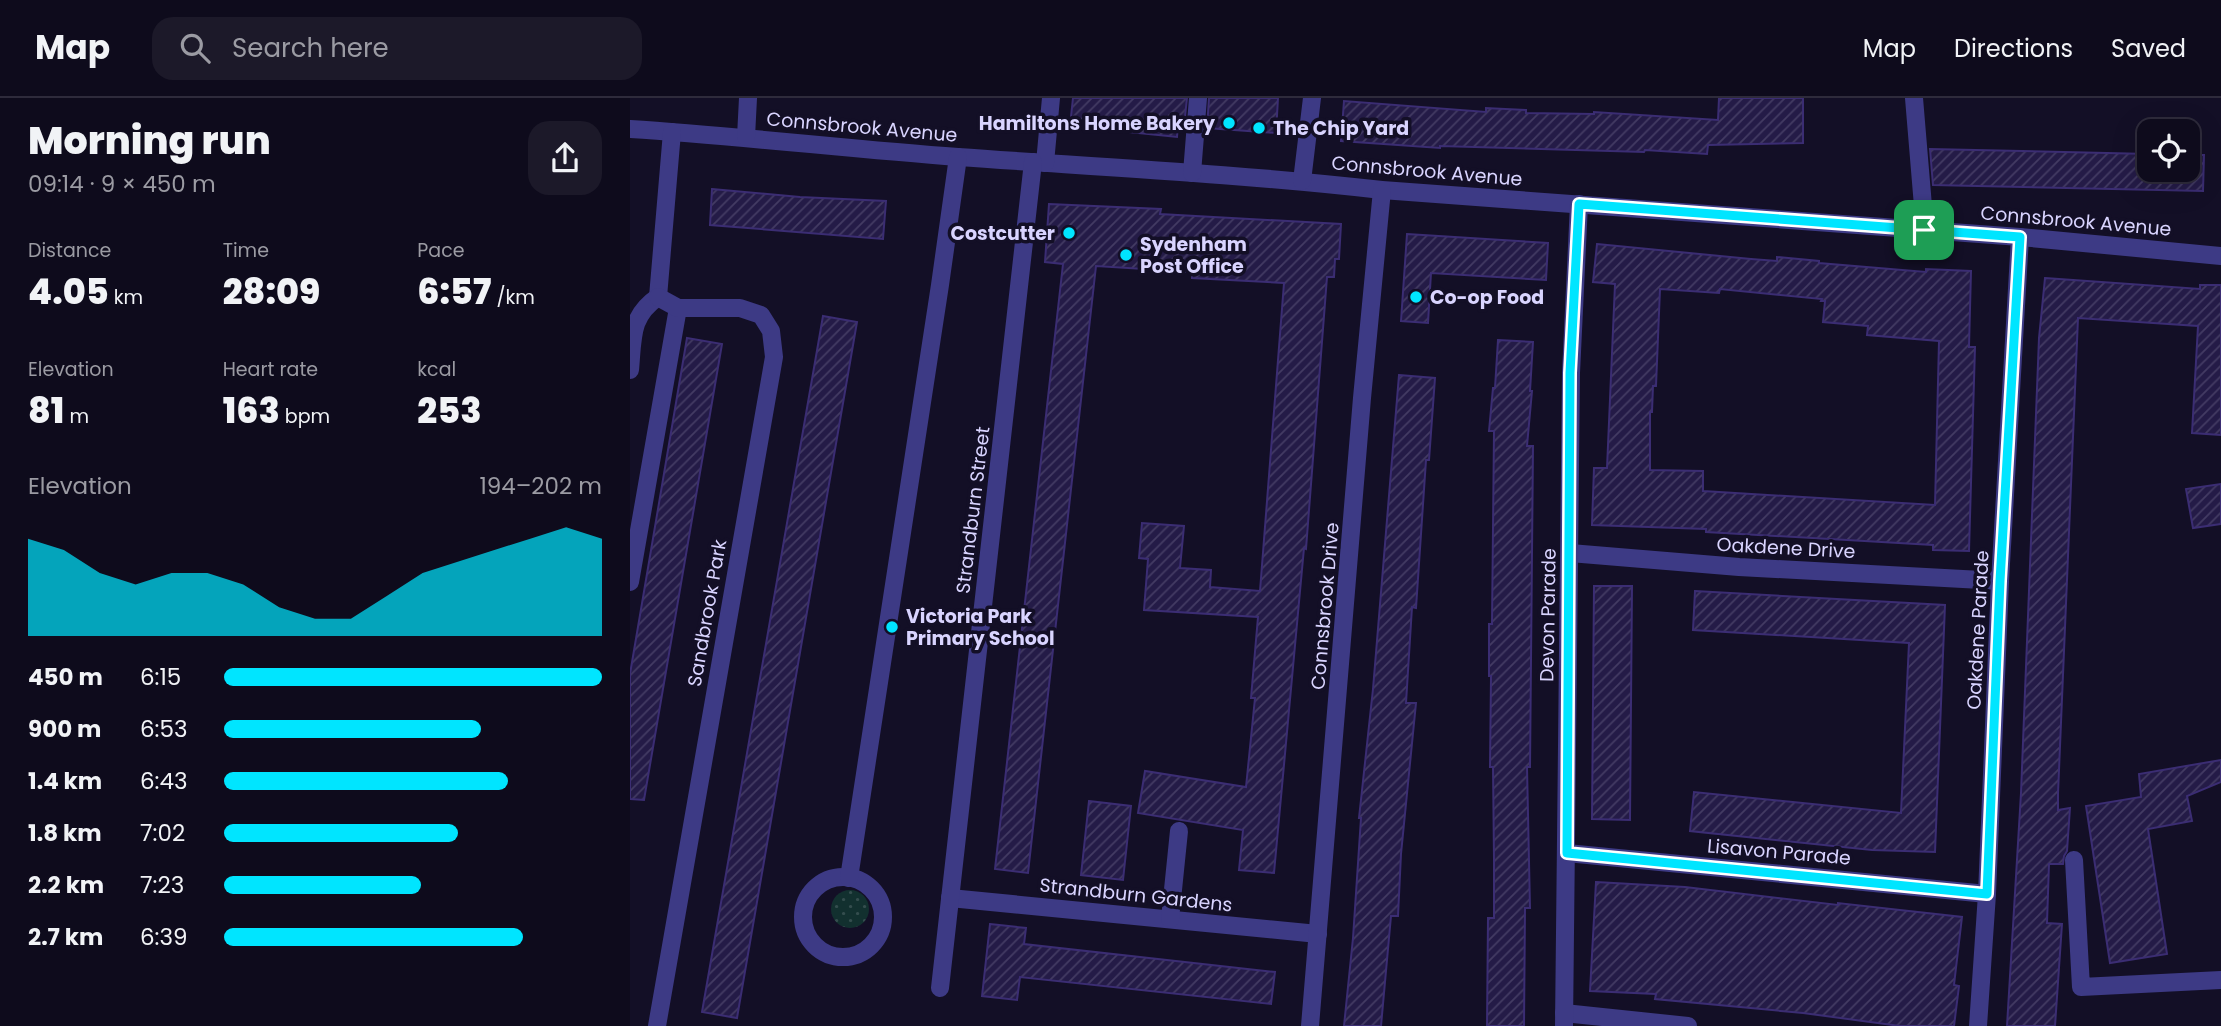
<!DOCTYPE html>
<html lang="en">
<head>
<meta charset="utf-8">
<style>
  body { margin:0; font-family:Poppins,sans-serif; background:#1c1929; color:#f1f3f6; height:100vh; display:flex; flex-direction:column; font-size:26px; white-space:nowrap }
  * { box-sizing:border-box; margin:0 }
  p { font-size:23px; color:#9b9ba3 }
  .icon { flex:none; width:38px; height:38px; fill:none; stroke:currentColor; stroke-width:2; stroke-linecap:round; stroke-linejoin:round }
  .map { position:relative; flex:1; overflow:hidden }
  .sheet { display:flex; flex-direction:column; background:#0e0b1c; width:630px }
  .sheet>* { flex:none }
  .tools { position:absolute; left:1507px; top:21px; display:grid; gap:14px }
  .tools a { display:grid; place-items:center; width:63px; height:63px; border-radius:14px; background:#0e0b1c; box-shadow:0 7px 28px #0002,0 0 0 2px #2e2b3b; font-size:35px }
  .pin { position:absolute; display:grid; place-items:center; width:60px; height:60px; color:#fff; margin:-30px; border-radius:14px; box-shadow:0 4px 10px #0006 }
  .round { display:grid; place-items:center; flex:none; width:74px; height:74px; border-radius:21px; background:#1c1929 }
  .head { display:flex; align-items:center; justify-content:space-between; height:119px; padding:0 28px }
  h1 { font-size:38px; font-weight:800; line-height:52px }
  .stats { display:grid; grid-template-columns:repeat(3,1fr); gap:10px; height:119px; padding:7px 28px }
  .stats div { display:grid; align-content:center }
  .stats b { font-size:35px; font-weight:800 }
  .stats small { font-size:19px; font-weight:400 }
  .stats p { font-size:19px }
  .chart { height:196px; padding:14px 28px }
  .chart p { display:flex; justify-content:space-between }
  .chart svg { width:100%; height:126px; margin-top:7px; fill:#00e5ff; opacity:.7 }
  ul { padding:0 28px; list-style:none; font-size:23px }
  li { display:grid; grid-template-columns:112px 84px 1fr; align-items:center; height:52px }
  li i { height:18px; border-radius:9px; background:#00e5ff }
  header { display:flex; align-items:center; gap:42px; box-sizing:border-box; height:98px; padding:0 35px; background:#0e0b1c; border-bottom:2px solid #2e2b3b }
  header strong { font-size:33px }
  nav { display:flex; gap:38px; margin-inline-start:auto; font-size:24px }
  .search { width:490px; height:63px; background:#1c1929; display:flex; align-items:center; gap:18px; box-sizing:border-box; padding:0 24px; border-radius:21px; color:#9b9ba3; font-size:26px }
  main { display:flex; flex:1; min-height:0 }
  .map>svg:first-child { display:block }
</style>
</head>
<body>
<header>
<strong>Map</strong>
<div class="search"><svg class="icon" aria-label="search" viewBox="0 0 24 24"><circle cx="10" cy="10" r="6"/><path d="M15 15l6 6"/></svg>Search here</div>
<nav><a>Map</a><a>Directions</a><a>Saved</a></nav>
</header>
<main>
<section class="sheet">
<div class="head"><div><h1>Morning run</h1><p>09:14 · 9 × 450 m</p></div><a class="round"><svg class="icon" aria-label="share" viewBox="0 0 24 24"><path d="M12 15V3M7 8l5-5 5 5M5 13v7h14v-7"/></svg></a></div>
<div class="stats">
<div><p>Distance</p><b>4.05<small> km</small></b></div>
<div><p>Time</p><b>28:09</b></div>
<div><p>Pace</p><b>6:57<small> /km</small></b></div>
</div>
<div class="stats">
<div><p>Elevation</p><b>81<small> m</small></b></div>
<div><p>Heart rate</p><b>163<small> bpm</small></b></div>
<div><p>kcal</p><b>253</b></div>
</div>
<div class="chart"><p><span>Elevation</span>194–202 m</p>
<svg viewBox="0 0 160 44" preserveAspectRatio="none"><path d="M0 44V10L10 14L20 22L30 26L40 22L50 22L60 26L70 34L80 38L90 38L100 30L110 22L120 18L130 14L140 10L150 6L160 10V44z"/></svg>
</div>
<ul>
<li><b>450 m</b>6:15<i style="width:100%"></i></li>
<li><b>900 m</b>6:53<i style="width:68%"></i></li>
<li><b>1.4 km</b>6:43<i style="width:75%"></i></li>
<li><b>1.8 km</b>7:02<i style="width:62%"></i></li>
<li><b>2.2 km</b>7:23<i style="width:52%"></i></li>
<li><b>2.7 km</b>6:39<i style="width:79%"></i></li>
</ul>
</section>
<div class="map">
<svg width="1591" height="928" viewBox="0 0 1591 928">
  <defs>
    <pattern id="grass-dots" width="8" height="8" patternUnits="userSpaceOnUse" patternTransform="scale(1.75)"><rect width="8" height="8" fill="#12302f"/><path d="M2 2h.1M6 6h.1" fill="none" stroke="#344d4e" stroke-width="1.8" stroke-linecap="round"/></pattern>
    <pattern id="building-hatch" width="6" height="6" patternUnits="userSpaceOnUse" patternTransform="scale(1.75)"><rect width="6" height="6" fill="#241b47"/><path d="M-1 1l2-2M0 6l6-6M5 7l2-2" fill="none" stroke="#433b63"/></pattern>
  </defs>
  <rect width="100%" height="100%" fill="#130f26"/>
  <circle fill="url(#grass-dots)" cx="220" cy="811" r="19"/>
  <g fill="url(#building-hatch)" stroke="#3b2d73" stroke-width="2" fill-rule="evenodd">
    <path d="M443 0H557L554 28 548 27 547 39 440 28Z"/>
    <path d="M579 0H648L646 35 577 30Z"/>
    <path d="M1089 0H1173V45L1078 47 1077 56 1015 52 1014 54 810 48V50L711 43 714 3 856 14V10L896 12V15L964 16V14L1088 22Z"/>
    <path d="M1300 51 1519 56V72H1558V57H1574L1573 93 1303 87Z"/>
    <path d="M82 91 170 99 256 103 253 141 80 127Z"/>
    <path d="M419 106 531 111 530 116 711 126 709 161H705L704 179H697L676 451 674 450 644 775 609 772 613 732 508 715 515 673 616 689 625 600H621L628 519 514 512 518 461 509 460 512 425 554 428 550 470 581 472 580 489 630 493 654 185 562 180V174L466 168 398 775 365 771 433 166 415 164Z"/>
    <path d="M777 136 918 145 916 182 801 175 798 225 771 223Z"/>
    <path d="M967 146 1121 161 1147 163V159L1189 163V165L1296 174V171L1341 173 1339 249H1345L1339 453 1303 452V447L1076 434V431L962 427 964 370H977L985 186 963 184ZM1030 191 1089 195 1090 191 1192 201 1191 203H1195L1193 224 1238 228 1237 237 1309 243 1305 407 1073 393V373L1020 372V314H1022L1023 288H1026Z"/>
    <path d="M1415 180 1570 191V187H1591V337L1562 335 1568 228 1448 220 1428 696V712L1440 710 1437 753 1434 758 1433 766H1419L1417 825 1432 826 1425 928H1377L1391 695 1409 240Z"/>
    <path d="M193 218 227 224 107 920 72 914Z"/>
    <path d="M57 240 92 246 14 702 0 701V576Z"/>
    <path d="M868 242 903 244 900 293H902L897 348H903L900 669H897L900 810H895L894 928H857L858 820H864V762L863 669H860L861 578H859V526H862L864 333H859L863 290H865Z"/>
    <path d="M769 277 805 280 799 362H796L786 510 782 509 776 605H786L771 756 768 818H761L751 928H714L723 840 731 720H729L743 591Z"/>
    <path d="M1591 386V426L1563 430 1556 391Z"/>
    <path d="M964 488H1002L1000 722 962 721Z"/>
    <path d="M1065 493 1315 507 1305 754 1242 752 1060 733 1064 694 1271 715 1279 545 1063 532Z"/>
    <path d="M1591 662V684L1557 698 1562 723 1518 731 1537 856 1480 865 1456 708 1511 699 1509 676Z"/>
    <path d="M459 703 501 708 493 782 451 777Z"/>
    <path d="M966 784 1055 789 1208 807V805L1332 819 1324 887 1329 888 1324 928H1270L1173 915 1025 901 1026 896 960 893Z"/>
    <path d="M360 826 396 830 394 846 645 874 641 906 390 879 387 902 352 898Z"/>
  </g>
  <g fill="none" stroke-linecap="round" stroke-linejoin="round">
    <g stroke="#3d3a85" stroke-width="18">
      <path d="M1284 0 1295 132"/>
      <path d="M0 31C110 38 219 51 328 59 469 69 611 76 752 92L1390 139 1591 158"/>
      <path d="M116 39 118 0"/>
      <path d="M415 65 421 0"/>
      <path d="M562 75 568 0"/>
      <path d="M672 83 682 0"/>
      <path d="M28 199 42 34"/>
      <path d="M0 272C3 240 0 218 28 199"/>
      <path d="M940 455 1109 469 1370 483"/>
      <path d="M0 484 48 210"/>
      <path d="M937 755 1357 796"/>
      <path d="M1444 762 1451 889 1591 882"/>
      <circle cx="213" cy="819" r="40"/>
      <path d="M219 780 310 187 328 59"/>
      <path d="M320 800 688 836"/>
      <path d="M540 821 549 733"/>
      <path d="M310 890 403 64"/>
      <path d="M934 915 1058 928"/>
      <path d="M27 928 144 259 141 233 131 217 110 210H48L28 199"/>
      <path d="M680 928 732 300 752 92"/>
      <path d="M934 928 941 275 949 106"/>
      <path d="M1348 928 1357 796 1370 483 1390 139"/>
    </g>
  </g>
  <g fill="none" stroke-linecap="round" stroke-linejoin="round">
    <defs>
      <path id="route" d="M949 106 1390 139 1370 483 1357 796 937 755 940 275Z"/>
    </defs>
    <use href="#route" stroke="#fff" stroke-width="14"/>
    <use href="#route" stroke="#00e5ff" stroke-width="9"/>
  </g>
  <g fill="#00e5ff" stroke="#130f26" stroke-width="2.5">
    <circle cx="599" cy="25" r="7"/>
    <circle cx="629" cy="30" r="7"/>
    <circle cx="439" cy="135" r="7"/>
    <circle cx="496" cy="157" r="7"/>
    <circle cx="786" cy="199" r="7"/>
    <circle cx="262" cy="529" r="7"/>
  </g>
  <g text-anchor="middle" dominant-baseline="central" stroke-width="7" stroke-linejoin="round" paint-order="stroke">
    <g font-size="19" font-weight="bold" fill="#d9d4ff" stroke="#130f26" text-anchor="start">
      <text x="585" y="25" text-anchor="end">Hamiltons Home Bakery</text>
      <text x="643" y="30">The Chip Yard</text>
      <text x="425" y="135" text-anchor="end">Costcutter</text>
      <text x="510" y="146">Sydenham<tspan x="510" dy="22">Post Office</tspan></text>
      <text x="800" y="199">Co-op Food</text>
      <text x="276" y="518">Victoria Park<tspan x="276" dy="22">Primary School</tspan></text>
    </g>
    <g font-size="19" fill="#d9d4ff" stroke="#130f26">
      <text transform="translate(232 29) rotate(5)">Connsbrook Avenue</text>
      <text transform="translate(797 73) rotate(5)">Connsbrook Avenue</text>
      <text transform="translate(1446 123) rotate(5)">Connsbrook Avenue</text>
      <text transform="translate(343 412) rotate(-83)">Strandburn Street</text>
      <text transform="translate(1156 450) rotate(3)">Oakdene Drive</text>
      <text transform="translate(695 508) rotate(-85)">Connsbrook Drive</text>
      <text transform="translate(77 515) rotate(-80)">Sandbrook Park</text>
      <text transform="translate(918 517) rotate(-89)">Devon Parade</text>
      <text transform="translate(1348 532) rotate(-87)">Oakdene Parade</text>
      <text transform="translate(1149 754) rotate(5)">Lisavon Parade</text>
      <text transform="translate(506 797) rotate(6)">Strandburn Gardens</text>
    </g>
  </g>
</svg>
<div class="tools">
<a><svg class="icon" aria-label="locate" viewBox="0 0 24 24"><circle cx="12" cy="12" r="6"/><path d="M12 2v4M12 18v4M2 12h4M18 12h4"/></svg></a>
</div>
<div class="pin" style="left:1294px;top:132px;background:#1e9e55"><svg class="icon" aria-label="arrive" viewBox="0 0 24 24"><path d="M6 21V4h12l-3 4 3 4H6"/></svg></div>
</div>
</main>
</body>
</html>
